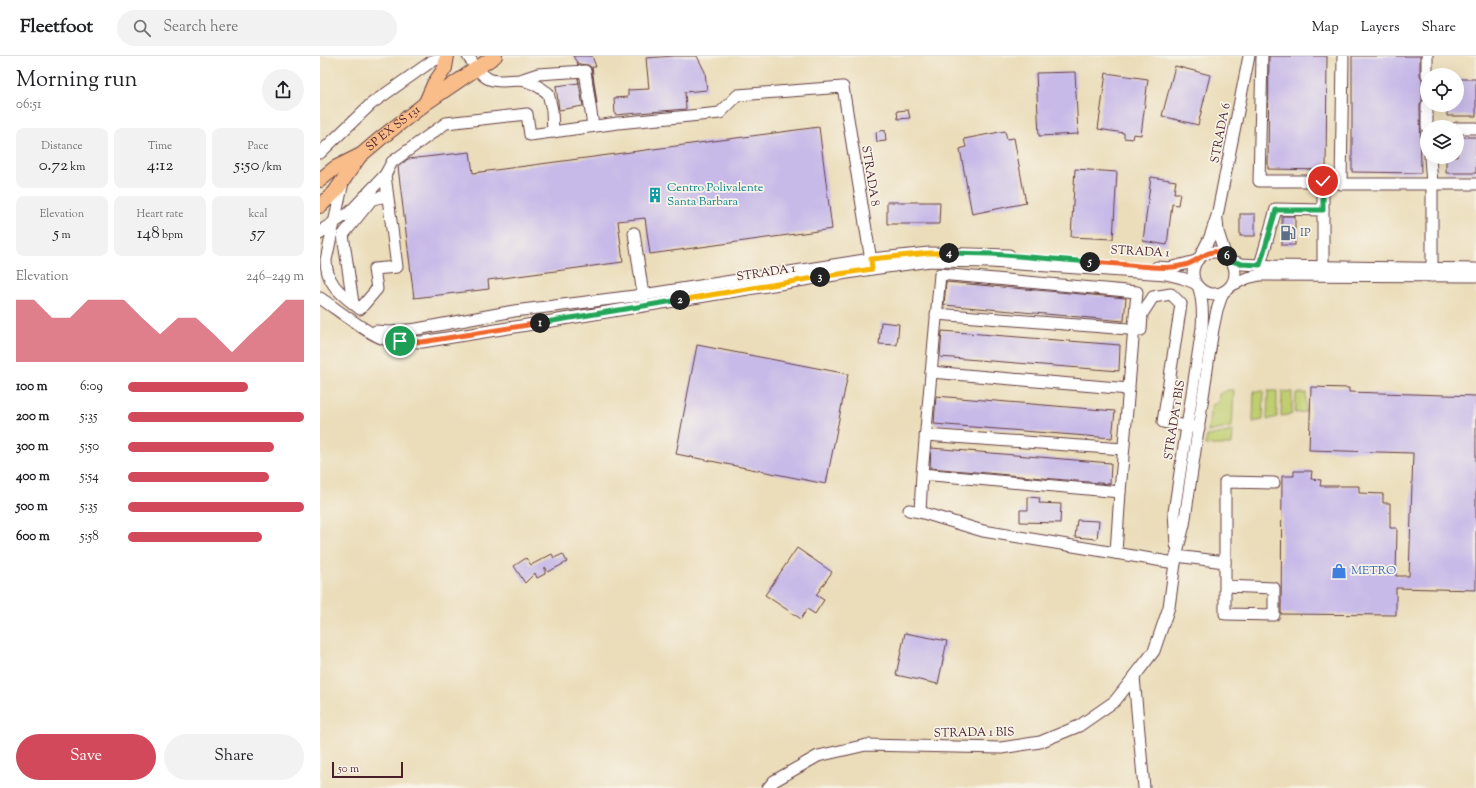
<!DOCTYPE html>
<html lang="en">
<head>
<meta charset="utf-8">
<style>
  body { margin:0; font-family:"Sorts Mill Goudy",serif; background:#f2f2f2; color:#202124; height:100vh; display:flex; flex-direction:column; font-size:15px; white-space:nowrap }
  * { box-sizing:border-box; margin:0 }
  p { font-size:13px; color:#757577 }
  .icon { flex:none; width:22px; height:22px; fill:none; stroke:currentColor; stroke-width:2; stroke-linecap:round; stroke-linejoin:round }
  .map { position:relative; flex:1; overflow:hidden }
  .details { display:flex; flex-direction:column; background:#fff; width:320px }
  .details>* { flex:none }
  .fabs { position:absolute; left:1100px; top:12px; display:grid; gap:8px }
  .fabs a { display:grid; place-items:center; width:44px; height:44px; border-radius:50%; background:#fff; box-shadow:0 4px 16px #0002; font-size:20px }
  .scale { position:absolute; left:12px; bottom:10px; width:71px; box-sizing:border-box; padding-left:4px; border:2px solid #4a1f2b; border-top:0; font-size:11px; line-height:14px; white-space:nowrap; color:#4a1f2b; -webkit-text-stroke:3px #f7f3e8; paint-order:stroke }
  .pin { position:absolute; display:grid; place-items:center; width:34px; height:34px; color:#fff; margin:-17px; border:2px solid #fff; border-radius:50%; box-shadow:0 1px 4px #0007 }
  .km { position:absolute; width:20px; height:20px; margin:-10px; border-radius:50%; background:#222; color:#fff; font-size:11px; line-height:20px; text-align:center }
  .round { display:grid; place-items:center; flex:none; width:42px; height:42px; border-radius:21px; background:#f2f2f2 }
  .head { display:flex; align-items:center; justify-content:space-between; height:68px; padding:0 16px }
  h1 { font-size:22px; font-weight:600; line-height:30px }
  .figures { display:grid; grid-template-columns:repeat(3,1fr); gap:6px; height:68px; padding:4px 16px }
  .figures div { display:grid; align-content:center; border-radius:8px; background:#f2f2f2; text-align:center }
  .figures b { font-size:17px; font-weight:600 }
  .figures small { font-size:11px; font-weight:400 }
  .figures p { font-size:11px }
  .chart { height:112px; padding:8px 16px }
  .chart p { display:flex; justify-content:space-between }
  .chart svg { width:100%; height:72px; margin-top:4px; fill:#d1495b; opacity:.7 }
  .primary-button { display:flex; gap:8px; margin-top:auto; padding:8px 16px }
  .primary-button a { flex:1; height:46px; border-radius:24px; background:#d1495b; color:#fff; font-size:16px; font-weight:600; line-height:46px; text-align:center }
  .primary-button a+a { background:#f2f2f2; color:#202124 }
  ul { padding:0 16px; list-style:none; font-size:13px }
  li { display:grid; grid-template-columns:64px 48px 1fr; align-items:center; height:30px }
  li i { height:10px; border-radius:5px; background:#d1495b }
  header { display:flex; align-items:center; gap:24px; box-sizing:border-box; height:56px; padding:0 20px; background:#fff; border-bottom:1px solid #e0e0e0 }
  header strong { font-size:19px }
  nav { display:flex; gap:22px; margin-inline-start:auto; font-size:14px }
  .search { width:280px; height:36px; background:#f2f2f2; display:flex; align-items:center; gap:10px; box-sizing:border-box; padding:0 14px; border-radius:22px; color:#757577; font-size:15px }
  main { display:flex; flex:1; min-height:0 }
  .map>svg:first-child { display:block }
</style>
</head>
<body>
<header>
<strong>Fleetfoot</strong>
<div class="search"><svg class="icon" aria-label="search" viewBox="0 0 24 24"><circle cx="10" cy="10" r="6"/><path d="M15 15l6 6"/></svg>Search here</div>
<nav><a>Map</a><a>Layers</a><a>Share</a></nav>
</header>
<main>
<section class="details">
<div class="head"><div><h1>Morning run</h1><p>06:51</p></div><a class="round"><svg class="icon" aria-label="share" viewBox="0 0 24 24"><path d="M12 15V3M7 8l5-5 5 5M5 13v7h14v-7"/></svg></a></div>
<div class="figures">
<div><p>Distance</p><b>0.72<small> km</small></b></div>
<div><p>Time</p><b>4:12</b></div>
<div><p>Pace</p><b>5:50<small> /km</small></b></div>
</div>
<div class="figures">
<div><p>Elevation</p><b>5<small> m</small></b></div>
<div><p>Heart rate</p><b>148<small> bpm</small></b></div>
<div><p>kcal</p><b>57</b></div>
</div>
<div class="chart"><p><span>Elevation</span>246–249 m</p>
<svg viewBox="0 0 160 44" preserveAspectRatio="none"><path d="M0 44V6L10 6L20 17L30 17L40 6L50 6L60 6L70 17L80 27L90 17L100 17L110 27L120 38L130 27L140 17L150 6L160 6V44z"/></svg>
</div>
<ul>
<li><b>100 m</b>6:09<i style="width:68%"></i></li>
<li><b>200 m</b>5:35<i style="width:100%"></i></li>
<li><b>300 m</b>5:50<i style="width:83%"></i></li>
<li><b>400 m</b>5:54<i style="width:80%"></i></li>
<li><b>500 m</b>5:35<i style="width:100%"></i></li>
<li><b>600 m</b>5:58<i style="width:76%"></i></li>
</ul>
<div class="primary-button"><a>Save</a><a>Share</a></div>
</section>
<div class="map">
<svg width="1156" height="732" viewBox="0 0 1156 732">
  <rect width="100%" height="100%" fill="#f7f3e8"/>
  <filter id="ink" filterUnits="userSpaceOnUse"><feTurbulence type="fractalNoise" baseFrequency=".025" numOctaves="2"/><feDisplacementMap in="SourceGraphic" scale="8" xChannelSelector="R" yChannelSelector="G"/><feConvolveMatrix kernelMatrix="1 2 1 2 8 2 1 2 1" color-interpolation-filters="sRGB"/></filter>
  <filter id="wash" filterUnits="userSpaceOnUse"><feTurbulence type="fractalNoise" baseFrequency=".012" numOctaves="4" result="noise"/><feDisplacementMap in="SourceGraphic" scale="16" xChannelSelector="R" yChannelSelector="G"/><feGaussianBlur stdDeviation="0.9" result="paint"/><feColorMatrix in="noise" values="0 0 0 0 0 0 0 0 0 0 0 0 0 0 0 0 0 1.4 0 .05"/><feComposite in="paint" operator="in"/></filter>
  <g filter="url(#wash)">
    <rect width="100%" height="100%" fill="#ebddba"/>
    <g fill="#bfce70" stroke="#84764e">
      <path d="M908 334H914L912 371 888 376 891 350 898 346 899 338Z"/>
      <path d="M934 335H944L943 364 933 366Z"/>
      <path d="M948 335H957V361L947 364Z"/>
      <path d="M962 335 972 336V358L961 360Z"/>
      <path d="M976 337H986V356L975 357Z"/>
      <path d="M913 375 912 389H885L887 380Z"/>
    </g>
    <g id="blocks">
      <g fill="#c8bae8">
        <path d="M253 0H272L276 11H272L277 48 271 11 268 9 258 8Z"/>
        <path d="M354 0H377L385 16 387 34 365 36 366 53 295 59 294 42 308 41V34L329 33 326 2Z"/>
        <path d="M949 0H1007L1006 114 948 113Z"/>
        <path d="M1032 0H1100V19L1102 23V45L1100 49 1101 117 1032 116Z"/>
        <path d="M855 10 890 19 878 69 842 60Z"/>
        <path d="M755 16 758 78 719 80 716 17Z"/>
        <path d="M786 17 828 23 821 79 813 78 812 83 804 82V77L778 73Z"/>
        <path d="M258 22 263 50 239 54 236 30 259 27Z"/>
        <path d="M1137 23H1156V60H1127V49H1137Z"/>
        <path d="M588 54 590 62 578 63 577 55Z"/>
        <path d="M499 71 512 173 330 198 325 162 298 165 303 206 168 224 169 233 94 242 78 111 88 103 150 96 153 117Z"/>
        <path d="M565 74 566 85 557 86 556 76Z"/>
        <path d="M685 75 687 83 694 82 706 147 652 158 640 93 646 91 644 83Z"/>
        <path d="M1137 81H1156V117H1126V101H1137Z"/>
        <path d="M755 113 797 116 793 183 751 181Z"/>
        <path d="M831 121 856 125 854 137H860L858 149 852 148 847 189 823 185Z"/>
        <path d="M567 146H620L619 168H567Z"/>
        <rect x="920" y="158" width="15" height="22"/>
        <rect x="962" y="160" width="13" height="29"/>
        <path d="M626 226 806 242 804 265 624 249Z"/>
        <path d="M561 266 579 268 577 289 559 288Z"/>
        <path d="M622 275 800 289 799 315 620 301Z"/>
        <path d="M377 289 528 318 506 428 356 398Z"/>
        <path d="M991 331 1029 332V336L1156 340V534L1076 532V559L961 558 962 420H974V415H992L991 423 1001 424 1000 430H1039V437L1063 438V447H1070V472H1077L1076 520H1089L1093 397 989 394Z"/>
        <path d="M616 340 795 355 792 382 614 368Z"/>
        <path d="M611 392 791 407 790 428 610 412Z"/>
        <path d="M708 441 720 442 719 447 741 448 740 467 700 466V454H708Z"/>
        <path d="M757 464 779 465 777 483 755 481Z"/>
        <path d="M477 492 512 516 496 539 504 544 495 558 487 553 481 563 445 539Z"/>
        <path d="M232 498 234 502 243 498 247 506 228 516 225 511V518L217 522 215 517 205 527 194 510 206 502 211 509Z"/>
        <path d="M585 577 627 585 618 628 576 619Z"/>
      </g>
    </g>
  </g>
  <g filter="url(#ink)">
    <use href="#blocks" fill-opacity="0" stroke="#623c40" stroke-width="1"/>
    <g fill="none" stroke-linecap="round" stroke-linejoin="round">
      <defs>
        <g id="minor">
          <path d="M148 0C153 7 160 19 169 23 179 27 190 24 200 24 211 25 220 31 228 37L232 54 233 76"/>
          <path d="M942 0 939 125H1003V154"/>
          <path d="M1023 0 1021 128H1112V220"/>
          <path d="M1107 19V0"/>
          <path d="M200 24 218 18 265 15 273 70"/>
          <path d="M1107 71V49"/>
          <path d="M1137 72H1156"/>
          <path d="M0 97 51 48 112 5 127 0"/>
          <path d="M1110 101 1112 128H1156"/>
          <path d="M23 126 6 204C6 229 23 239 40 253L57 233 54 213 77 211 65 119"/>
          <path d="M897 164 898 176 905 198"/>
          <path d="M314 177 323 239"/>
          <path d="M0 178 5 172 29 157 65 119 72 106 126 67 207 58 210 79 298 67 400 57 418 39 523 31 552 211"/>
          <circle cx="894" cy="217" r="21"/>
          <path d="M880 201 890 181 897 160 929 0"/>
          <path d="M912 205 922 208 954 210 1156 213"/>
          <path d="M940 209 956 153 1003 154V211L998 216"/>
          <path d="M837 211 849 212 876 205"/>
          <path d="M912 229 927 222 940 219 1156 220"/>
          <path d="M0 242C14 251 49 279 64 283 76 286 89 285 102 286L552 213 610 205 671 206 846 218 862 222 875 227"/>
          <path d="M33 247 23 179 52 143 67 140"/>
          <path d="M616 258 821 274 822 258 833 241 851 238 861 248 843 366 879 372"/>
          <path d="M56 275 70 276 97 273 194 255 323 239 551 203 609 197 689 199"/>
          <path d="M611 316 809 333"/>
          <path d="M605 379 803 393"/>
          <path d="M589 454 600 456 663 475 855 507"/>
          <path d="M600 456 602 418 620 218 817 236 800 436 602 418"/>
          <path d="M856 489 854 456 882 272C883 258 883 246 879 232"/>
          <path d="M796 497 800 436"/>
          <path d="M856 500 905 506"/>
          <path d="M905 530 954 532V559L905 558V426L954 427"/>
          <path d="M814 621 824 732"/>
          <path d="M448 732 454 725 498 700 546 689 681 692 720 686 759 670 795 645 814 621 834 595 849 551 856 500 864 469 893 273 897 254 903 236"/>
        </g>
        <g id="major">
          <path d="M106 46 114 28 125 12 127 0"/>
          <path id="s1" d="M0 124 15 112 41 99 61 82 106 47 175 0"/>
          <path d="M0 150 15 136 39 101"/>
        </g>
      </defs>
      <use href="#minor" stroke="#623c40" stroke-width="13"/>
      <use href="#major" stroke="#623c40" stroke-width="16"/>
      <use href="#minor" stroke="#fff" stroke-width="11"/>
      <use href="#major" stroke="#f8bd89" stroke-width="14"/>
    </g>
  </g>
  <g fill="none" stroke-linecap="round" stroke-linejoin="round" filter="url(#ink)">
    <defs>
      <path id="split-1" d="M80 285 102 286 220 267"/>
      <path id="split-2" d="M220 267 360 244"/>
      <path id="split-3" d="M360 244 500 221"/>
      <path id="split-4" d="M500 221 552 213 551 203 609 197H629"/>
      <path id="split-5" d="M629 197 672 198 770 206"/>
      <path id="split-6" d="M770 206C787 207 803 208 819 210 835 211 850 213 865 209 881 205 889 188 907 200"/>
      <path id="split-7" d="M907 200 912 205 922 208 940 209 956 154H1003V125"/>
    </defs>
    <use href="#split-1" stroke="#fff" stroke-width="8"/>
    <use href="#split-2" stroke="#fff" stroke-width="8"/>
    <use href="#split-3" stroke="#fff" stroke-width="8"/>
    <use href="#split-4" stroke="#fff" stroke-width="8"/>
    <use href="#split-5" stroke="#fff" stroke-width="8"/>
    <use href="#split-6" stroke="#fff" stroke-width="8"/>
    <use href="#split-7" stroke="#fff" stroke-width="8"/>
    <use href="#split-1" stroke="#f0652b" stroke-width="5"/>
    <use href="#split-2" stroke="#22a559" stroke-width="5"/>
    <use href="#split-3" stroke="#f5b400" stroke-width="5"/>
    <use href="#split-4" stroke="#f5b400" stroke-width="5"/>
    <use href="#split-5" stroke="#22a559" stroke-width="5"/>
    <use href="#split-6" stroke="#f0652b" stroke-width="5"/>
    <use href="#split-7" stroke="#22a559" stroke-width="5"/>
  </g>
  <defs>
    <symbol id="building-bare" viewBox="-9 -9 18 18"><path d="M-4-6H4V6H1V3H-1V6H-4ZM-2.5-4.3h1.7v1.8h-1.7ZM.8-4.3h1.7v1.8H.8ZM-2.5-1h1.7V.8h-1.7ZM.8-1h1.7V.8H.8Z" fill="#0f9aa8" stroke="#f7f3e8" stroke-width="2.5" paint-order="stroke"/></symbol>
    <symbol id="fuel-bare" viewBox="-9 -9 18 18"><path d="M-5.5-6h7V0h2V4h1.3V-2.5L3-4.5l.8-.8L6-3V5H2.5V1h-1V6h-7ZM-4.2-4.7v3.2H.2V-4.7Z" fill="#5c6f8a" stroke="#f7f3e8" stroke-width="2.5" paint-order="stroke"/></symbol>
    <symbol id="shop-bare" viewBox="-9 -9 18 18"><path d="M-5-2.5h2.3a2.7 3.5 0 0 1 5.4 0H5L5.5 6h-11ZM-1.5-2.5h3a1.5 2.3 0 0 0-3 0Z" fill="#3f7fe0" stroke="#f7f3e8" stroke-width="2.5" paint-order="stroke"/></symbol>
  </defs>
  <g fill-rule="evenodd">
    <use href="#building-bare" x="324" y="128" width="22" height="22"/>
    <use href="#fuel-bare" x="957" y="166" width="22" height="22"/>
    <use href="#shop-bare" x="1008" y="504" width="22" height="22"/>
  </g>
  <g text-anchor="middle" dominant-baseline="central" stroke-width="3.5" stroke-linejoin="round" paint-order="stroke">
    <g font-size="12" fill="#4a1f2b" stroke="#f7f3e8">
      <text stroke="none"><textPath href="#s1" startOffset="90">SP EX SS 131</textPath></text>
      <text transform="translate(901 77) rotate(-79)">STRADA 6</text>
      <text transform="translate(550 120) rotate(81)">STRADA 8</text>
      <text transform="translate(820 196) rotate(3)">STRADA 1</text>
      <text transform="translate(446 217) rotate(-9)">STRADA 1</text>
      <text transform="translate(855 364) rotate(-81)">STRADA 1 BIS</text>
      <text transform="translate(654 677) rotate(-1)">STRADA 1 BIS</text>
    </g>
    <g font-size="12" fill="#0d838f" stroke="#f7f3e8" text-anchor="start">
      <text x="347" y="132">Centro Polivalente<tspan x="347" dy="14">Santa Barbara</tspan></text>
    </g>
    <g font-size="12" fill="#4e5e75" stroke="#f7f3e8" text-anchor="start">
      <text x="980" y="177">IP</text>
    </g>
    <g font-size="12" fill="#366cbe" stroke="#f7f3e8" text-anchor="start">
      <text x="1031" y="515">METRO</text>
    </g>
  </g>
</svg>
<div class="fabs">
<a><svg class="icon" aria-label="locate" viewBox="0 0 24 24"><circle cx="12" cy="12" r="6"/><path d="M12 2v4M12 18v4M2 12h4M18 12h4"/></svg></a>
<a><svg class="icon" aria-label="layers" viewBox="0 0 24 24"><path d="M12 4l9 5-9 5-9-5zM3 14l9 5 9-5"/></svg></a>
</div>
<div class="scale">50 m</div>
<div class="pin" style="left:80px;top:285px;background:#1e9e55"><svg class="icon" aria-label="arrive" viewBox="0 0 24 24"><path d="M6 21V4h12l-3 4 3 4H6"/></svg></div>
<div class="pin" style="left:1003px;top:125px;background:#d93025"><svg class="icon" aria-label="check" viewBox="0 0 24 24"><path d="M5 12l5 5 9-10"/></svg></div>
<b class="km" style="left:220px;top:267px">1</b>
<b class="km" style="left:360px;top:244px">2</b>
<b class="km" style="left:500px;top:221px">3</b>
<b class="km" style="left:629px;top:197px">4</b>
<b class="km" style="left:770px;top:206px">5</b>
<b class="km" style="left:907px;top:200px">6</b>
</div>
</main>
</body>
</html>
